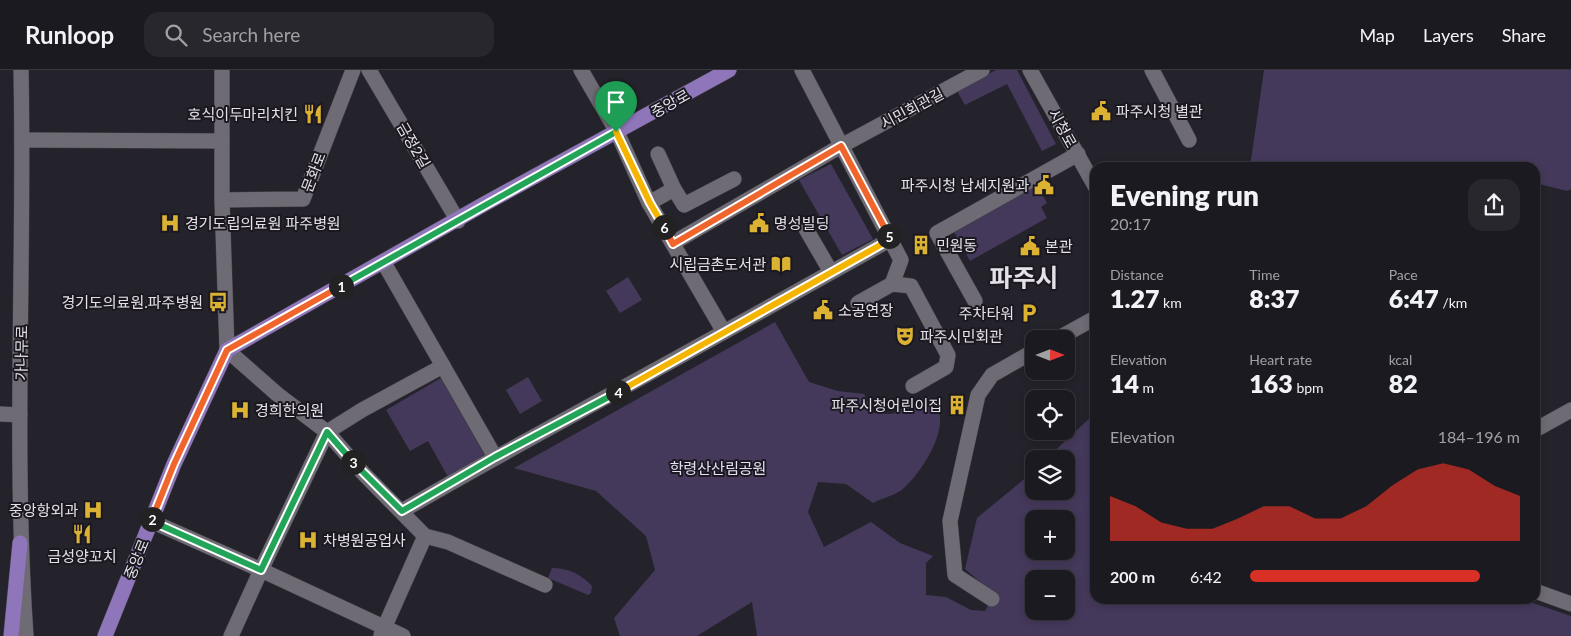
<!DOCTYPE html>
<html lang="en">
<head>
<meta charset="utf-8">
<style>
  body { margin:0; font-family:Lato,"Noto Sans KR",sans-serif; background:#28272d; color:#f1f3f6; height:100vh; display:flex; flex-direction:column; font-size:19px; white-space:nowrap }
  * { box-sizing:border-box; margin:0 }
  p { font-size:16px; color:#a0a1a5 }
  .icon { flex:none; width:28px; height:28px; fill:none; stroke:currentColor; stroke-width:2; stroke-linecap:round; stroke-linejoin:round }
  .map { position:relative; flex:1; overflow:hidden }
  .sheet { position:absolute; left:1090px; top:92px; width:450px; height:442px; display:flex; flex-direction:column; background:#1b1a20; border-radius:15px; box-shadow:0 2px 8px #0003,0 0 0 1px #39383e }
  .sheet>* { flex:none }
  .needle { width:32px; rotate:90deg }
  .controls { position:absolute; left:1025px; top:260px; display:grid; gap:10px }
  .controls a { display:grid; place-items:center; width:50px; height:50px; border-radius:10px; background:#1b1a20; box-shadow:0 2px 8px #0003,0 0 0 1px #39383e; font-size:25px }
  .pin { position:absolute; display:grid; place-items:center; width:42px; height:42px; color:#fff; margin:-51px -21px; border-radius:50% 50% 50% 0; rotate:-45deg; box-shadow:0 0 5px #0007 }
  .pin .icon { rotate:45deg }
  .km { position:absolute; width:25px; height:25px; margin:-12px; border-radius:50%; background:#222; color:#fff; font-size:14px; line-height:25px; text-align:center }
  .round { display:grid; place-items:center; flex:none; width:52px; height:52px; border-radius:15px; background:#28272d }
  .headline { display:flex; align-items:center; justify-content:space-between; height:85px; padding:0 20px }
  h1 { font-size:28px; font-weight:800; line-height:38px }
  .figures { display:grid; grid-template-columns:repeat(3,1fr); gap:8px; height:85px; padding:5px 20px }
  .figures div { display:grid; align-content:center }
  .figures b { font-size:25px; font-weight:800 }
  .figures small { font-size:14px; font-weight:400 }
  .figures p { font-size:14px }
  .chart { height:140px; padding:10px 20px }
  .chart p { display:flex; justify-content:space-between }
  .chart svg { width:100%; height:90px; margin-top:5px; fill:#d93025; opacity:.7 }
  ul { padding:0 20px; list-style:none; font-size:16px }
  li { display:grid; grid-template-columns:80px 60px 1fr; align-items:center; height:38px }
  li i { height:12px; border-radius:6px; background:#d93025 }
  header { display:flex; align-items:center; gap:30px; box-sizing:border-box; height:70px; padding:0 25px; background:#1b1a20; border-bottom:1px solid #39383e }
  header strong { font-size:24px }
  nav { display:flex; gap:28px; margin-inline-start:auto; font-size:18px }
  .search { width:350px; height:45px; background:#28272d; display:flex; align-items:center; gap:12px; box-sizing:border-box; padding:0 18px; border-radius:15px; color:#a0a1a5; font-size:19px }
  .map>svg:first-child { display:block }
</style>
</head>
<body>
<header>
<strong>Runloop</strong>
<div class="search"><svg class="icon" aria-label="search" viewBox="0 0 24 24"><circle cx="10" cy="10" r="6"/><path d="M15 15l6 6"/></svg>Search here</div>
<nav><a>Map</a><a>Layers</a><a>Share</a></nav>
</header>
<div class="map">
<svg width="1571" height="566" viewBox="0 0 1571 566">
  <rect width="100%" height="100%" fill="#24222a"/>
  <g fill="#45395b" fill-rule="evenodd">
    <path d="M996 0H1017L1056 74 1042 81 1007 14 965 35 957 21Z"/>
    <path d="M1264 0H1571V119L1567 121 1535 113V98L1250 97Z"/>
    <path d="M831 94 873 169 842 185 799 110Z"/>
    <path d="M1035 111 1047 133 1041 137 1047 148 970 191 954 162 957 156Z"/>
    <path d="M628 207 642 230 620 243 606 221Z"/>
    <path d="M775 252 809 312 838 321 864 324 873 343 892 344 927 326C959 345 925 399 904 418 897 425 882 428 873 433L846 414 818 412 808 442 824 477 871 452 900 473 933 486 926 493V525L946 527 971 540 985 541 994 524 965 499 977 448 1034 401V421H1066V389H1046L1092 346 1095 323V530H1524L1571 546V566H757L752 532 697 566H620L614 548 655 500 646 466 596 421 514 398ZM1034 449H1066V481H1034ZM1034 509H1066V541H1034Z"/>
    <path d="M528 307 542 331 520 344 506 320Z"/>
    <path d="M441 308 485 386 448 407 428 371 410 381 386 340Z"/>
    <path d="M552 498C568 498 581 504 592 516L591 523 588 525 548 508Z"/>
  </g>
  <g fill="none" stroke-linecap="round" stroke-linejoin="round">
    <defs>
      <g id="minor">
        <path d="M21 0C25 189 13 378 26 566"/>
        <path d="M222 0V130L227 280 277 324 327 362 363 403 425 466 448 472 545 515"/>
        <path d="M369 0 458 151"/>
        <path d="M802 0 901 190 892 214 858 233"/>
        <path d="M1030 0 1095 116"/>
        <path d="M1152 0 1189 70"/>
        <path d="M22 70 222 71"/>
        <path d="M674 119 684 135 734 109"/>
        <path d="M222 130 303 129 353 0"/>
        <path d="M649 133 674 119 658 84"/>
        <path d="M806 159 831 202"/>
        <path d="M673 173 841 76 982 0"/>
        <path d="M384 193 443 296 362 340 327 362 261 500 403 566"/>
        <path d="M892 214 911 216 948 285 946 297 913 316"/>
        <path d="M975 231 937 163 1078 84"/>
        <path d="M724 262 891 169"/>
        <path d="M1057 269 1095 248"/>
        <path d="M443 296 495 387"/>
        <path d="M0 344 20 345"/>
        <path d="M1535 360 1571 340"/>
        <path d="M402 441C508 379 617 322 724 262L649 133 617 62 581 0"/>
        <path d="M151 451 261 500 231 566"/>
        <path d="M1535 521 1571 534"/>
        <path d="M992 529 955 505 950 451 978 325 992 305 1034 281"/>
        <path d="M381 565 425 466"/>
      </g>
      <g id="major">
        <path d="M11 566 20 473"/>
        <path d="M105 566 174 394 227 280 486 133 729 0"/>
      </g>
    </defs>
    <use href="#minor" stroke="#413f46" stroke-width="16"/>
    <use href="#major" stroke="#413f46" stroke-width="16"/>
    <use href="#minor" stroke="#6e6b75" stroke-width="15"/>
    <use href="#major" stroke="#8f76bb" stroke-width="15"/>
  </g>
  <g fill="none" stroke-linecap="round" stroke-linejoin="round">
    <defs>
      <path id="split-1" d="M341 216 616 62"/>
      <path id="split-2" d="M152 449 174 394 227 280 341 216"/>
      <path id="split-3" d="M152 449 151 451 261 500 327 362 353 392"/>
      <path id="split-4" d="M353 392 402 441 495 387 618 322"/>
      <path id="split-5" d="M618 322 891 169 889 166"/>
      <path id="split-6" d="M664 157 673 174 841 76 889 166"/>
      <path id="split-7" d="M616 62 650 133 664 157"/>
    </defs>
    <use href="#split-1" stroke="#fff" stroke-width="10"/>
    <use href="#split-2" stroke="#fff" stroke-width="10"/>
    <use href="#split-3" stroke="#fff" stroke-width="10"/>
    <use href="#split-4" stroke="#fff" stroke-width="10"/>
    <use href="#split-5" stroke="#fff" stroke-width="10"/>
    <use href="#split-6" stroke="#fff" stroke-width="10"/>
    <use href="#split-7" stroke="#fff" stroke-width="10"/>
    <use href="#split-1" stroke="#22a559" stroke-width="6"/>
    <use href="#split-2" stroke="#f0652b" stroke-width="6"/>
    <use href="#split-3" stroke="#22a559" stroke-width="6"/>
    <use href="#split-4" stroke="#22a559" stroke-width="6"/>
    <use href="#split-5" stroke="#f5b400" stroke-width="6"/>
    <use href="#split-6" stroke="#f0652b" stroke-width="6"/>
    <use href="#split-7" stroke="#f5b400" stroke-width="6"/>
  </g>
  <defs>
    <symbol id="civic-bare" viewBox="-9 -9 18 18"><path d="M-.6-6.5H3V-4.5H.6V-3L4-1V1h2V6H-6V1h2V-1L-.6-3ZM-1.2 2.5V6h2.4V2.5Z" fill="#dcb233" stroke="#1b1821" stroke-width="2.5" paint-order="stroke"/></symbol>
    <symbol id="restaurant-bare" viewBox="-9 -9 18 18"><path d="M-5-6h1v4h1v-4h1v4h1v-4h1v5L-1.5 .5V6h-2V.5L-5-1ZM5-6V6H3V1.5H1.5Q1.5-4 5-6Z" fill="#dcb233" stroke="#1b1821" stroke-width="2.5" paint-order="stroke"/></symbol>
    <symbol id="hospital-bare" viewBox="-9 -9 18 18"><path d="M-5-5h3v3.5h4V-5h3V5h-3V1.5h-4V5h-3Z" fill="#dcb233" stroke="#1b1821" stroke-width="2.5" paint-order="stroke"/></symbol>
    <symbol id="building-bare" viewBox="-9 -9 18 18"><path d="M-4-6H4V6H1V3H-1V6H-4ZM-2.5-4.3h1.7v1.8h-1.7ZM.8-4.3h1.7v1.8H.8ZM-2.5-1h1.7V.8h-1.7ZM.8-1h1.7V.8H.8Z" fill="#dcb233" stroke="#1b1821" stroke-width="2.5" paint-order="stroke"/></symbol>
    <symbol id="library-bare" viewBox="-9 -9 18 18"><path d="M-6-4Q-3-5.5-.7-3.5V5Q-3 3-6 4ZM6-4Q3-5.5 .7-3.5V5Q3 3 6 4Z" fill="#dcb233" stroke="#1b1821" stroke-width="2.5" paint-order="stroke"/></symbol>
    <symbol id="bus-bare" viewBox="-9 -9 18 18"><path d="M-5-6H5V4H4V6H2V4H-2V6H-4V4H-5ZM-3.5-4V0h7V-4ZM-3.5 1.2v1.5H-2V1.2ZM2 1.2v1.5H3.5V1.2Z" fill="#dcb233" stroke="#1b1821" stroke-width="2.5" paint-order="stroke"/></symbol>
    <symbol id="parking-bare" viewBox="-9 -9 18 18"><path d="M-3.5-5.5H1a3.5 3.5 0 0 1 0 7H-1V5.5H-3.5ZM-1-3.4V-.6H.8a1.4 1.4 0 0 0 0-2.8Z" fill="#dcb233" stroke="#1b1821" stroke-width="2.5" paint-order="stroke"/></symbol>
    <symbol id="theatre-bare" viewBox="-9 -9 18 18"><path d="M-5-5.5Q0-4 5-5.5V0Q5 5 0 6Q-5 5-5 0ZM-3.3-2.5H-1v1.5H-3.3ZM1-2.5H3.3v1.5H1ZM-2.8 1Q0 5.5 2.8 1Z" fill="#dcb233" stroke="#1b1821" stroke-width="2.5" paint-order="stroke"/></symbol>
  </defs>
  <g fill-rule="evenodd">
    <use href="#civic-bare" x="1087" y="27" width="28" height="28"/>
    <use href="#restaurant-bare" x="299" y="30" width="28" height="28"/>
    <use href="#civic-bare" x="1030" y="101" width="28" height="28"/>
    <use href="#hospital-bare" x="156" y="139" width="28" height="28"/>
    <use href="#civic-bare" x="745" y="139" width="28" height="28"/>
    <use href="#building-bare" x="907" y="161" width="28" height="28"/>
    <use href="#civic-bare" x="1016" y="162" width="28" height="28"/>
    <use href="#library-bare" x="767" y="180" width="28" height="28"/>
    <use href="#bus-bare" x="204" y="218" width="28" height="28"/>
    <use href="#civic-bare" x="809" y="226" width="28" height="28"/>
    <use href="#parking-bare" x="1015" y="229" width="28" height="28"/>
    <use href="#theatre-bare" x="891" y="252" width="28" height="28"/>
    <use href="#building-bare" x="943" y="321" width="28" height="28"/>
    <use href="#hospital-bare" x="226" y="326" width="28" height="28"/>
    <use href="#hospital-bare" x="79" y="426" width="28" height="28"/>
    <use href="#restaurant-bare" x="68" y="450" width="28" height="28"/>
    <use href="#hospital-bare" x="294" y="456" width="28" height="28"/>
  </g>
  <g text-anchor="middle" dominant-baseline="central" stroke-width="4" stroke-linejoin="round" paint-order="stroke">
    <g font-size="15" fill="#e4e2e8" stroke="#1b1821">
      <text transform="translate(670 33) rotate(-29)">중앙로</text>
      <text transform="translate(912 38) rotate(-28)">시민회관길</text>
      <text transform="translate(1063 58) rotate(61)">시청로</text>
      <text transform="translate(414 75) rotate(60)">금정2길</text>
      <text transform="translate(313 102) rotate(-69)">문화로</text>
      <text transform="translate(21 283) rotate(-89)">가나무로</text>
      <text transform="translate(136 489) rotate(-68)">중앙로</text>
    </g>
    <g font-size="15" fill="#e4e2e8" stroke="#1b1821" text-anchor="start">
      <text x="1116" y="41">파주시청 별관</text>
      <text x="298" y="44" text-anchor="end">호식이두마리치킨</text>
      <text x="1029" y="115" text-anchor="end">파주시청 납세지원과</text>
      <text x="185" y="153">경기도립의료원 파주병원</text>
      <text x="774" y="153">명성빌딩</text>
      <text x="936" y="175">민원동</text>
      <text x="1045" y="176">본관</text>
      <text x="766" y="194" text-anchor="end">시립금촌도서관</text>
      <text x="203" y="232" text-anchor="end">경기도의료원.파주병원</text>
      <text x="838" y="240">소공연장</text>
      <text x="1014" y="243" text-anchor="end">주차타워</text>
      <text x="920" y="266">파주시민회관</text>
      <text x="942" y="335" text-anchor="end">파주시청어린이집</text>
      <text x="255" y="340">경희한의원</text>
      <text x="78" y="440" text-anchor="end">중앙항외과</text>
      <text x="323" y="470">차병원공업사</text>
      <text x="82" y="486" text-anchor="middle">금성양꼬치</text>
    </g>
    <g font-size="15" fill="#e6e0f3" stroke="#1b1821">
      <text x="718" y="398">학령산산림공원</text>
    </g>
    <g font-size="25" font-weight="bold" fill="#e4e2e8" stroke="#1b1821">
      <text x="1024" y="207">파주시</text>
    </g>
  </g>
</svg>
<div class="controls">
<a><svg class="needle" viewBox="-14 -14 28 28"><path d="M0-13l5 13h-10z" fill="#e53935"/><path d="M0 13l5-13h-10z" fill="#a0a1a5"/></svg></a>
<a><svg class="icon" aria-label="locate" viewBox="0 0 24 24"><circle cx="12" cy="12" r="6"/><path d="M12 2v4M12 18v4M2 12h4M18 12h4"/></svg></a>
<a><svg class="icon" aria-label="layers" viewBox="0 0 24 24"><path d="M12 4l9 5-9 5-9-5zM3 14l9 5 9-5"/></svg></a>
<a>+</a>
<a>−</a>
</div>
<div class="pin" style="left:616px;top:62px;background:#1e9e55"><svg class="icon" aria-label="arrive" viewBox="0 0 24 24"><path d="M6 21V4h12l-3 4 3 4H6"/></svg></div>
<b class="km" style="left:341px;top:216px">1</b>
<b class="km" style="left:152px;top:449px">2</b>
<b class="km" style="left:353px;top:392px">3</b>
<b class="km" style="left:618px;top:322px">4</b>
<b class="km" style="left:889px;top:166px">5</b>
<b class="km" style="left:664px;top:157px">6</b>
<section class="sheet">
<div class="headline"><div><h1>Evening run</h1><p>20:17</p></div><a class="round"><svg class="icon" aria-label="share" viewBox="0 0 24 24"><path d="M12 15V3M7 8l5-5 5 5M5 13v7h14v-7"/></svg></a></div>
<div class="figures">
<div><p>Distance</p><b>1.27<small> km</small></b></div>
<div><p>Time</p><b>8:37</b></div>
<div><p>Pace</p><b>6:47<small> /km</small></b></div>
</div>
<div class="figures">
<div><p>Elevation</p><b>14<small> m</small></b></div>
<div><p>Heart rate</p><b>163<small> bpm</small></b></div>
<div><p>kcal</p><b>82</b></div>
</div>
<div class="chart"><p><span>Elevation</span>184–196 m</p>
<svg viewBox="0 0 160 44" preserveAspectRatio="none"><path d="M0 44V22L10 27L20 35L30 38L40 38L50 33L60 27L70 27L80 33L90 33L100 27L110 17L120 9L130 6L140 9L150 17L160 22V44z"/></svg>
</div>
<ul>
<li><b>200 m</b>6:42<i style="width:85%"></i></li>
</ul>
</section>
</div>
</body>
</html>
